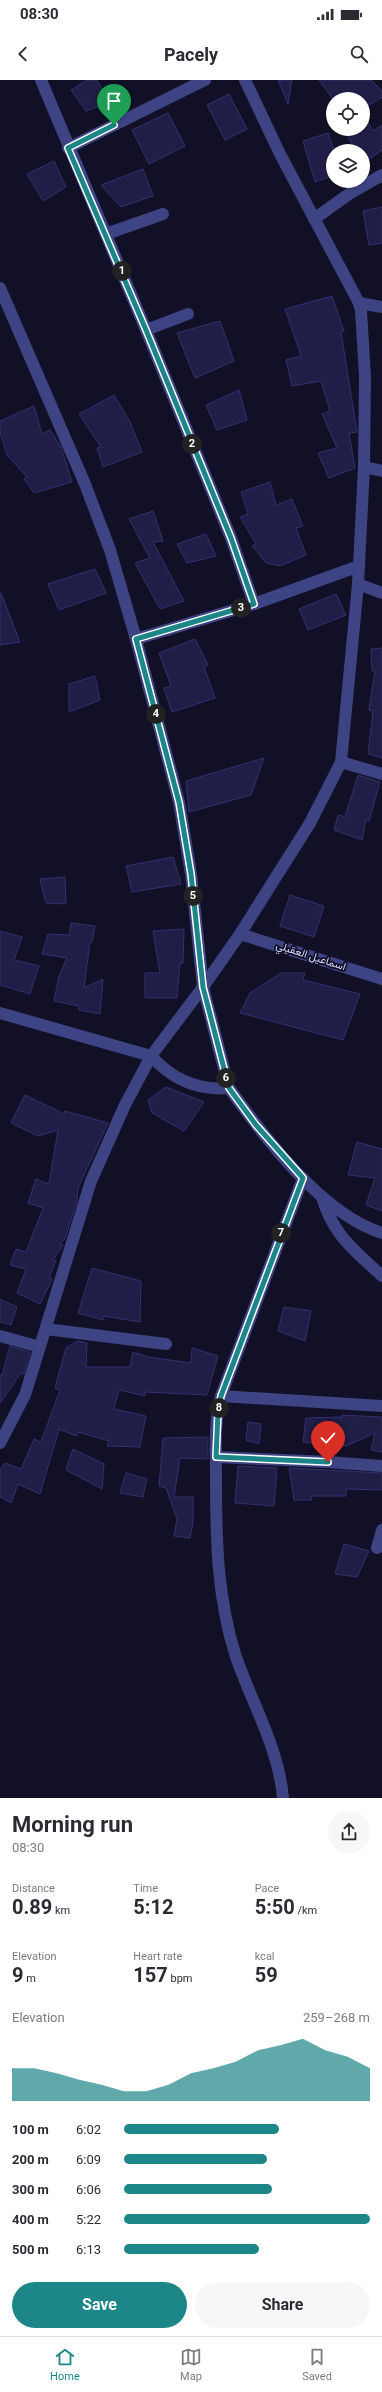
<!DOCTYPE html>
<html lang="en">
<head>
<meta charset="utf-8">
<style>
  body { margin:0; font-family:Roboto,Vazirmatn,sans-serif; background:#f7f7f7; color:#2b2b33; height:100vh; display:flex; flex-direction:column; font-size:15px; white-space:nowrap }
  * { box-sizing:border-box; margin:0 }
  p { font-size:13px; color:#7c7c81 }
  .icon { flex:none; width:22px; height:22px; fill:none; stroke:currentColor; stroke-width:2; stroke-linecap:round; stroke-linejoin:round }
  .map { position:relative; height:1718px; overflow:hidden }
  .side { display:flex; flex-direction:column; background:#fff; flex:1 }
  .side>* { flex:none }
  .fabs { position:absolute; left:326px; top:12px; display:grid; gap:8px }
  .fabs a { display:grid; place-items:center; width:44px; height:44px; border-radius:50%; background:#fff; box-shadow:0 1px 3px #0004; font-size:20px }
  .pin { position:absolute; display:grid; place-items:center; width:34px; height:34px; color:#fff; margin:-41px -17px; border-radius:50% 50% 50% 0; rotate:-45deg; box-shadow:0 0 4px #0007 }
  .pin .icon { rotate:45deg }
  .km { position:absolute; width:20px; height:20px; margin:-10px; border-radius:50%; background:#222; color:#fff; font-size:11px; line-height:20px; text-align:center }
  .round { display:grid; place-items:center; flex:none; width:42px; height:42px; border-radius:21px; background:#f7f7f7 }
  .headline { display:flex; align-items:center; justify-content:space-between; height:68px; padding:0 12px }
  h1 { font-size:22px; font-weight:700; line-height:30px }
  .stats { display:grid; grid-template-columns:repeat(3,1fr); gap:6px; height:68px; padding:4px 12px }
  .stats div { display:grid; align-content:center }
  .stats b { font-size:20px; font-weight:700 }
  .stats small { font-size:11px; font-weight:400 }
  .stats p { font-size:11px }
  .chart { height:112px; padding:8px 12px }
  .chart p { display:flex; justify-content:space-between }
  .chart svg { width:100%; height:72px; margin-top:4px; fill:#1c8688; opacity:.7 }
  .action { display:flex; gap:8px; margin-top:auto; padding:8px 12px }
  .action a { flex:1; height:46px; border-radius:24px; background:#1c8688; color:#fff; font-size:16px; font-weight:700; line-height:46px; text-align:center }
  .action a+a { background:#f7f7f7; color:#2b2b33 }
  ul { padding:0 12px; list-style:none; font-size:13px }
  li { display:grid; grid-template-columns:64px 48px 1fr; align-items:center; height:30px }
  li i { height:10px; border-radius:5px; background:#1c8688 }
  .status { display:flex; justify-content:space-between; align-items:center; height:28px; padding:0 20px; background:#fff; direction:ltr }
  .status svg { height:11px; fill:currentColor }
  header { display:flex; justify-content:space-between; align-items:center; height:52px; padding:0 12px; background:#fff; font-size:18px; font-weight:700 }
  .tabs { display:flex; justify-content:space-around; align-items:center; height:56px; border-top:1px solid #e1e1e2; background:#fff; font-size:11px; color:#7c7c81 }
  .tabs a { display:grid; justify-items:center; gap:2px }
  .tabs .on { color:#1c8688 }
  .map>svg:first-child { display:block }
</style>
</head>
<body>
<div class="status"><b>08:30</b><svg viewBox="0 0 49 12"><path d="M0 12V9h3v3zM5 12V6h3v6zM10 12V3h3v9zM15 12V0h3v12zM26 1h20v11H26zM47 4h2v5h-2z"/></svg></div>
<header><svg class="icon" aria-label="back" viewBox="0 0 24 24"><path d="M15 5l-7 7 7 7"/></svg>Pacely<svg class="icon" aria-label="search" viewBox="0 0 24 24"><circle cx="10" cy="10" r="6"/><path d="M15 15l6 6"/></svg></header>
<div class="map">
<svg width="382" height="1718" viewBox="0 0 382 1718">
  <rect width="100%" height="100%" fill="#111026"/>
  <g fill="#201d46" stroke="#343071">
    <path d="M87 0H97L110 22 86 31 71 10Z"/>
    <path d="M278 0H292L288 24Z"/>
    <path d="M319 0H371L382 11V17L363 29V19H333Z"/>
    <path d="M229 14 247 49 225 60 207 25Z"/>
    <path d="M168 33 185 66 149 84 132 50Z"/>
    <path d="M363 34 373 51 382 45V70L363 84V71H356L346 53 355 49H363Z"/>
    <path d="M328 53 333 67V96L315 102 303 61Z"/>
    <path d="M54 81 66 107 43 121 27 94Z"/>
    <path d="M143 89 153 116 121 127 101 105Z"/>
    <path d="M382 127V163L369 165 363 131Z"/>
    <path d="M332 216 344 251 341 252 357 352 349 353 355 388 329 398 318 373 337 368 322 334 330 331 321 301 292 306 286 280 301 276 285 229Z"/>
    <path d="M220 241 234 281 195 298 177 253Z"/>
    <path d="M239 310 247 340 217 350 206 325Z"/>
    <path d="M114 315 130 342 142 372 103 387 97 368 101 367 79 334Z"/>
    <path d="M34 326 42 354 50 350 61 367 72 402 34 413 24 399 27 397 7 375 0 352V341Z"/>
    <path d="M270 402 276 425 292 419 303 446 296 448 306 475 280 486 266 483 252 466 256 464 240 437 248 434 241 412Z"/>
    <path d="M153 431 163 461 153 462 184 521 160 529 135 483 150 478 129 439Z"/>
    <path d="M206 454 216 476 187 483 177 464Z"/>
    <path d="M95 489 106 513 59 530 48 504Z"/>
    <path d="M0 513H1L20 562 0 565Z"/>
    <path d="M336 514 346 535 308 550 299 529Z"/>
    <path d="M195 559 208 585 204 587 215 618 172 632 164 608 171 606 159 573Z"/>
    <path d="M382 568V678L368 674 373 631 369 630 375 591H372L371 569Z"/>
    <path d="M95 596 100 620 69 632V604Z"/>
    <path d="M264 678 251 715 189 732 186 701Z"/>
    <path d="M358 695 380 702 369 741 366 739 362 760 334 750 338 735 345 737Z"/>
    <path d="M173 777 181 804 132 812 126 786Z"/>
    <path d="M65 797 66 824 46 823 40 799Z"/>
    <path d="M290 815 324 826 314 857 280 846Z"/>
    <path d="M71 843 95 846 92 862H90L84 908 103 899 100 934 79 930V926L54 921 59 896 67 878 42 874 48 854 69 855Z"/>
    <path d="M184 849 183 883H180L177 918H145V893H160L153 851Z"/>
    <path d="M0 851 22 857 14 880 39 886 30 914 0 905Z"/>
    <path d="M281 893H305L303 900 360 914 343 960 240 933 250 913Z"/>
    <path d="M166 1007 204 1022 184 1051 152 1033 148 1020Z"/>
    <path d="M25 1015 64 1034 65 1031 108 1043 78 1108 77 1121 65 1159 60 1164 63 1165 53 1180 56 1181 49 1198 52 1199 40 1224 17 1213 26 1189 10 1185 16 1169 26 1172 43 1128 28 1123 36 1099 49 1104 58 1050 38 1056 11 1043Z"/>
    <path d="M357 1062 382 1069V1131L366 1125 375 1098 348 1095Z"/>
    <path d="M92 1188 141 1201 140 1242 104 1236 103 1240 78 1233Z"/>
    <path d="M0 1219 17 1227 11 1245 0 1242Z"/>
    <path d="M284 1227 311 1231 305 1261 278 1251Z"/>
    <path d="M78 1261 87 1263 86 1287H130L133 1272 149 1277 191 1283 192 1268 218 1276 207 1315 145 1312V1316L119 1310 114 1329 146 1336 140 1367 107 1366 109 1361 78 1352 76 1356 59 1349 40 1414 18 1404 11 1423 0 1417V1390L5 1383 21 1389 34 1359 41 1362 60 1310 55 1308 66 1268Z"/>
    <path d="M10 1266 30 1272 24 1294 21 1293 0 1323V1295L2 1296Z"/>
    <path d="M342 1335 382 1337V1372L371 1370 375 1353 346 1366 303 1362 306 1338 342 1337Z"/>
    <path d="M248 1342 261 1344 259 1364 246 1360Z"/>
    <path d="M208 1357V1379L180 1378 174 1417H193V1443L190 1458 174 1456 177 1439 166 1408 159 1406 163 1358Z"/>
    <path d="M73 1369 104 1384 102 1409 66 1390Z"/>
    <path d="M238 1386 277 1388 274 1426 235 1423Z"/>
    <path d="M289 1388 382 1393V1410L346 1409V1416H311L312 1420H294Z"/>
    <path d="M126 1393 147 1399 143 1417 120 1413Z"/>
    <path d="M344 1464 369 1471 357 1497 335 1494Z"/>
  </g>
  <g fill="none" stroke-linecap="round" stroke-linejoin="round">
    <g stroke="#3d4383" stroke-width="12">
      <path d="M41 0 146 250 231 458 254 524"/>
      <path d="M68 68 205 0"/>
      <path d="M314 139 349 114 382 95"/>
      <path d="M106 154 163 134"/>
      <path d="M0 208 85 404 110 470 136 559 179 722 191 794 203 907 229 1008C197 1011 172 999 151 976L0 933"/>
      <path d="M359 223 382 227"/>
      <path d="M146 250 188 234"/>
      <path d="M364 387 382 391"/>
      <path d="M358 504 382 513"/>
      <path d="M136 559 254 524 359 486"/>
      <path d="M341 682 382 694"/>
      <path d="M240 854 382 899"/>
      <path d="M229 1008C265 1058 322 1134 382 1153"/>
      <path d="M322 1117C333 1155 354 1170 382 1196"/>
      <path d="M46 1249 166 1264"/>
      <path d="M0 1256 40 1267"/>
      <path d="M221 1316 382 1326"/>
      <path d="M0 1363 25 1315 91 1101 125 1025 151 976 203 907 240 854 310 743 341 682 358 504 364 387 365 297 361 231 359 223 280 74 245 0"/>
      <path d="M216 1377 328 1382 382 1386"/>
      <path d="M377 1468 382 1450"/>
      <path d="M283 1718C279 1669 252 1623 236 1577 217 1518 216 1459 216 1398 216 1371 214 1342 221 1316L303 1098"/>
    </g>
  </g>
  <g fill="none" stroke-linecap="round" stroke-linejoin="round">
    <defs>
      <path id="route" d="M114 45 68 68 146 250 231 458 254 524 136 559 179 722 191 794 203 907 229 1008 256 1045 303 1098 221 1316 218 1332 216 1377 328 1382"/>
    </defs>
    <use href="#route" stroke="#fff" stroke-width="8"/>
    <use href="#route" stroke="#1c8688" stroke-width="5"/>
  </g>
  <g text-anchor="middle" dominant-baseline="central" stroke-width="3.5" stroke-linejoin="round" paint-order="stroke">
    <g font-size="11" fill="#d6d7fe" stroke="#111026">
      <text transform="translate(311 876) rotate(18)">اسماعيل العقيلي</text>
    </g>
  </g>
</svg>
<div class="fabs">
<a><svg class="icon" aria-label="locate" viewBox="0 0 24 24"><circle cx="12" cy="12" r="6"/><path d="M12 2v4M12 18v4M2 12h4M18 12h4"/></svg></a>
<a><svg class="icon" aria-label="layers" viewBox="0 0 24 24"><path d="M12 4l9 5-9 5-9-5zM3 14l9 5 9-5"/></svg></a>
</div>
<div class="pin" style="left:114px;top:45px;background:#1e9e55"><svg class="icon" aria-label="arrive" viewBox="0 0 24 24"><path d="M6 21V4h12l-3 4 3 4H6"/></svg></div>
<div class="pin" style="left:328px;top:1382px;background:#d93025"><svg class="icon" aria-label="check" viewBox="0 0 24 24"><path d="M5 12l5 5 9-10"/></svg></div>
<b class="km" style="left:122px;top:191px">1</b>
<b class="km" style="left:192px;top:364px">2</b>
<b class="km" style="left:241px;top:528px">3</b>
<b class="km" style="left:156px;top:634px">4</b>
<b class="km" style="left:193px;top:816px">5</b>
<b class="km" style="left:226px;top:998px">6</b>
<b class="km" style="left:281px;top:1153px">7</b>
<b class="km" style="left:219px;top:1328px">8</b>
</div>
<section class="side">
<div class="headline"><div><h1>Morning run</h1><p>08:30</p></div><a class="round"><svg class="icon" aria-label="share" viewBox="0 0 24 24"><path d="M12 15V3M7 8l5-5 5 5M5 13v7h14v-7"/></svg></a></div>
<div class="stats">
<div><p>Distance</p><b>0.89<small> km</small></b></div>
<div><p>Time</p><b>5:12</b></div>
<div><p>Pace</p><b>5:50<small> /km</small></b></div>
</div>
<div class="stats">
<div><p>Elevation</p><b>9<small> m</small></b></div>
<div><p>Heart rate</p><b>157<small> bpm</small></b></div>
<div><p>kcal</p><b>59</b></div>
</div>
<div class="chart"><p><span>Elevation</span>259–268 m</p>
<svg viewBox="0 0 160 44" preserveAspectRatio="none"><path d="M0 44V24L10 24L20 27L30 31L40 34L50 38L60 38L70 34L80 27L90 24L100 20L110 13L120 10L130 6L140 13L150 17L160 24V44z"/></svg>
</div>
<ul>
<li><b>100 m</b>6:02<i style="width:63%"></i></li>
<li><b>200 m</b>6:09<i style="width:58%"></i></li>
<li><b>300 m</b>6:06<i style="width:60%"></i></li>
<li><b>400 m</b>5:22<i style="width:100%"></i></li>
<li><b>500 m</b>6:13<i style="width:55%"></i></li>
</ul>
<div class="action"><a>Save</a><a>Share</a></div>
</section>
<nav class="tabs">
<a class="on"><svg class="icon" aria-label="home" viewBox="0 0 24 24"><path d="M3 11l9-7 9 7M6 9v11h12V9"/></svg>Home</a>
<a><svg class="icon" aria-label="map" viewBox="0 0 24 24"><path d="M3 6l6-2 6 2 6-2v14l-6 2-6-2-6 2zM9 4v14M15 6v14"/></svg>Map</a>
<a><svg class="icon" aria-label="saved" viewBox="0 0 24 24"><path d="M7 4h10v16l-5-4-5 4z"/></svg>Saved</a>
</nav>
</body>
</html>
